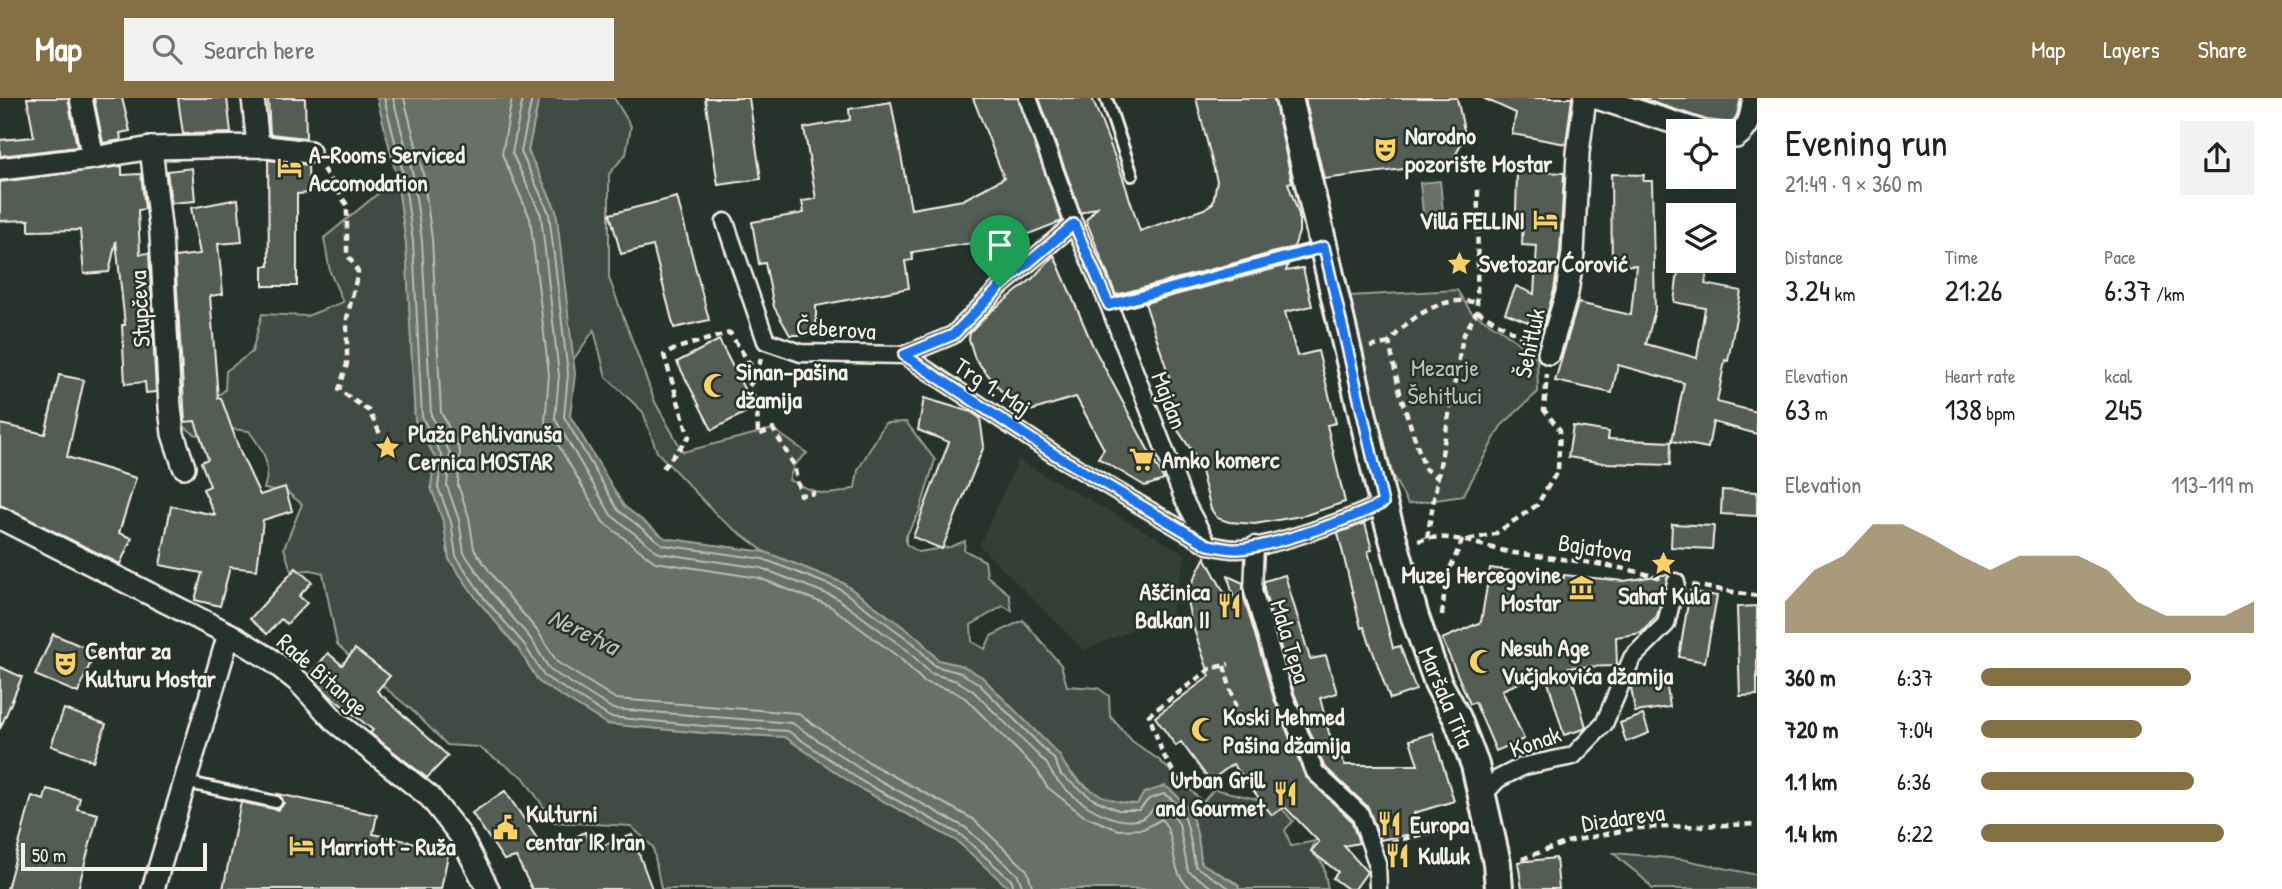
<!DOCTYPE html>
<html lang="en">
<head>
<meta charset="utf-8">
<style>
  body { margin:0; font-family:"Patrick Hand",sans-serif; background:#f2f2f2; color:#202124; height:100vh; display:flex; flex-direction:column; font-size:26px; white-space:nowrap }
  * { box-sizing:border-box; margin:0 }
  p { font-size:23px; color:#757577 }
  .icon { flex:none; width:38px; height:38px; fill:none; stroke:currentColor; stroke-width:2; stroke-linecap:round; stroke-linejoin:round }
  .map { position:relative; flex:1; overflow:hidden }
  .side { display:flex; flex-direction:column; background:#fff; width:525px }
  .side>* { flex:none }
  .buttons { position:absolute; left:1666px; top:21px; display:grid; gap:14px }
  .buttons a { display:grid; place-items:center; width:70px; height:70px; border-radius:0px; background:#fff; box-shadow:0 7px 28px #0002; font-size:35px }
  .scale { position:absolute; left:21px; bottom:18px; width:186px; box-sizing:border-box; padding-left:7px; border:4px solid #f4f1e8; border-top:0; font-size:19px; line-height:24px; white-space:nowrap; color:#f4f1e8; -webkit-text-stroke:5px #26332d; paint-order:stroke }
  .pin { position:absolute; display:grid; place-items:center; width:60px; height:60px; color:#fff; margin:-72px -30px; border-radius:50% 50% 50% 0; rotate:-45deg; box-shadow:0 0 7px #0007 }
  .pin .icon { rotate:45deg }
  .round { display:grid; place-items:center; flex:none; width:74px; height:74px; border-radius:0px; background:#f2f2f2 }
  .headline { display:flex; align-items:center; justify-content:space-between; height:119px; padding:0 28px }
  h1 { font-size:38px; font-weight:600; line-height:52px }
  .figures { display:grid; grid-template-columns:repeat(3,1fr); gap:10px; height:119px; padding:7px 28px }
  .figures div { display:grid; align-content:center }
  .figures b { font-size:30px; font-weight:600 }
  .figures small { font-size:19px; font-weight:400 }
  .figures p { font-size:19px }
  .chart { height:196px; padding:14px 28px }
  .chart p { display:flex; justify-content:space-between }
  .chart svg { width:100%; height:126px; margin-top:7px; fill:#847042; opacity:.7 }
  ul { padding:0 28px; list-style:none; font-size:23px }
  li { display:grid; grid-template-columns:112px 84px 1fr; align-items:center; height:52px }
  li i { height:18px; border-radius:9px; background:#847042 }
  header { display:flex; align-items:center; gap:42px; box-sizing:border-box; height:98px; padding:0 35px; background:#847042; color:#fff }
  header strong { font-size:33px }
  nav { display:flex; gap:38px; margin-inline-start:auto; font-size:24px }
  .search { width:490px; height:63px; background:#f2f2f2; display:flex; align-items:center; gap:18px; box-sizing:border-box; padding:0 24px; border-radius:0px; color:#757577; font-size:26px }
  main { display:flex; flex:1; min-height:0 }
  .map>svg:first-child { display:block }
</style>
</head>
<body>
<header>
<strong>Map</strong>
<div class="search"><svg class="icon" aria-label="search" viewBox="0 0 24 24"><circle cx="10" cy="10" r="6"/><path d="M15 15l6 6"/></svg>Search here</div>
<nav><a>Map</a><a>Layers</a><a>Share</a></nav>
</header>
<main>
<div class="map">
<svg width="1757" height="791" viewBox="0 0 1757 791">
  <rect width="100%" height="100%" fill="#26332d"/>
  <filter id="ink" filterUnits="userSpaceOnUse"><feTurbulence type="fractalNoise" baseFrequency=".0143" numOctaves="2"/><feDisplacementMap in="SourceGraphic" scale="14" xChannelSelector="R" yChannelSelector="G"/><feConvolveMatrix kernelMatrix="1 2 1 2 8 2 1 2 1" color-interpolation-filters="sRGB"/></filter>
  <g filter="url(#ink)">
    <path fill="#333f39" d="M1018 362 1186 456 1171 516 1084 552 979 447Z"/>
    <g fill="#414b45" stroke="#9a9e96" stroke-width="2">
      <path d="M539 0H614L631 28 626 56 609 76V180L655 304 683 354 773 331 807 355 794 367 789 382C815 395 827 401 855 390L858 372 885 325 906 324 935 362 920 413 906 438V446L918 454 950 449 965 443 964 452 985 463 987 478 1009 496 1012 513 1003 508 971 527 972 544 985 551 991 538 1023 522 1061 567 1067 588 1098 590 1109 598 1110 618 1132 643 1159 662 1203 704 1214 691 1278 706 1293 723 1285 732 1291 748 1315 743 1311 753 1323 766 1328 791H1239L1238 786 1201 765C1199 734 1192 706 1165 688 1157 693 1146 703 1136 706 1111 712 1068 679 1060 658L982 579 963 568 938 562 918 540 843 485 765 454 721 421 657 354 643 314 606 279 594 232 573 262 556 112 528 53Z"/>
      <path d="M397 80 406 145 415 322 435 359 431 389 444 426 449 461 479 504 518 550 539 584 607 626 703 635 785 639 859 690 957 743 1010 791H661L653 749 631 728 554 724 523 679 478 649 447 647 412 612 366 574 337 546 323 475 311 472 291 473 284 450 302 406 287 394 264 391C272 366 264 353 249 333L231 331 196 337 182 327 185 311 208 305 225 292 226 273 252 254 262 216 307 218 343 204 330 174 324 140Z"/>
      <path d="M1457 192 1471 214 1503 233 1537 260 1538 294 1501 328 1463 398 1408 406 1392 376 1350 198Z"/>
      <path d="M1614 755 1681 761 1757 777V791H1652C1642 775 1626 769 1614 755Z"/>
    </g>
    <g fill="#676f68" stroke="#9fa39b" stroke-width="2">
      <path d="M377 0H539L528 53 556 112 575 276 570 318 624 408 665 440 765 454 843 485 918 540 938 562 963 568 982 579 1060 658C1071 686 1108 706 1137 706L1144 695 1165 688C1193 706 1199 734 1201 765L1238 787 1239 791H1010L957 743 859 690 785 639 704 635 607 626 539 584 518 550 479 504 449 461 444 426 431 389 435 359 415 322 406 145 397 80Z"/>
      <path d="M1440 83 1444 124 1424 125 1420 85Z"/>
    </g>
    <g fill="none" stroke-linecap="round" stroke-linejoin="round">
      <g stroke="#bcbdb5" stroke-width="2">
        <path d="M384 0 404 79 413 144 422 319 442 358 438 389 451 424 456 458 484 500 524 546 544 578 610 619 704 628 788 633 863 684 961 737 1012 783 1014 791"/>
        <path d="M393 0 413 77 422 143 431 317 450 355 447 388 459 422 464 455 491 494 531 541 550 572 613 611 792 625 868 676 966 730 1018 777 1023 791"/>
        <path d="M404 0 423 75 432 141 441 314 460 353 458 387 469 419 474 451 500 488 539 535 557 564 616 601 797 615 873 667 973 721 1027 772 1033 791"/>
        <path d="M512 0 502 56 530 120 549 277 545 324 603 424 655 464 759 480 830 508 900 560 924 584 953 593 965 600 1037 672 1047 689 1084 718 1119 732 1143 731 1162 721C1179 744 1167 776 1193 791"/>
        <path d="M523 0 512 55 541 117 559 277 555 321 611 417 659 455 761 470 835 499 907 552 930 575 957 583 972 592 1047 666C1057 692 1113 734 1143 720 1149 717 1152 712 1155 708L1166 707 1179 726 1188 773 1214 791"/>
        <path d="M532 0 521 54 549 115 568 276 564 319 618 412 663 447 763 461 840 491 913 545 935 568 961 575 978 585 1054 661 1061 677 1093 701 1118 712H1139L1149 701 1164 696C1192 711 1188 743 1196 769L1231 791"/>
      </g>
    </g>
    <g fill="#525c55" stroke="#f4f1e8" stroke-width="2">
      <path d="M27 0H68L77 49 0 58V42L34 39Z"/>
      <path d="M94 0H122L130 33 120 35 121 42 103 45Z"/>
      <path d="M178 0H227L231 35 183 36Z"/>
      <path d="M268 0H305L306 40 270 36Z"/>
      <path d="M705 0H749L761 81 718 87Z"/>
      <path d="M973 0H1018L1062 123 1026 137 1023 130 978 154 972 145 912 154 913 162 905 163 909 190 816 208V237H790L774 209 765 165 759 166 752 124 804 115 802 103 816 101 804 30 850 22 849 11 891 4 911 111 963 102 1004 80Z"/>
      <path d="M1039 0H1092L1123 80 1140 133 1204 111 1213 105 1217 83 1196 0H1274L1292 84 1288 85 1299 117V134L1294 149 1116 197 1086 122 1097 109 1081 115Z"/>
      <path d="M1305 0H1457L1465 37 1452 65 1324 81Z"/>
      <path d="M1483 0H1572L1566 46 1512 36 1516 15Z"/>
      <path d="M1640 0H1741L1737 17 1732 25 1707 22Z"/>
      <path d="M268 62 308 67 309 95 297 96V188H263V168H269Z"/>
      <path d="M122 68V77L141 76 145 111 138 112 140 156 149 155 156 294 146 295 145 284 125 286 122 227H125L116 143 109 174 84 176 80 132 29 133V122L0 123V84Z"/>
      <path d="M192 70 195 103 171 105 167 73Z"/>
      <path d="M1517 73 1564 75 1560 154 1554 192 1543 230 1505 215 1516 188 1534 196 1537 148 1522 147 1523 116H1516Z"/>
      <path d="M1611 76 1644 77 1643 83H1652L1655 212 1646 246 1697 260 1705 210 1674 204 1679 165 1708 171 1705 186 1741 193 1728 263 1725 262 1717 304 1757 314V336L1713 324 1708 350 1672 343 1684 285 1618 267 1612 295 1555 283 1578 205 1631 217 1636 167 1612 168Z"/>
      <path d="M677 99 709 222 674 230 653 148 621 156 610 116Z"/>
      <path d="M238 101 242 144 218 146 223 196 210 198 218 300H221L241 356 260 397 285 389 292 413 263 422 257 472 230 469 220 508 195 502 202 475 160 467 171 408 215 417 203 391 210 388 201 364 208 361 195 323 185 324 175 159 200 156 191 110Z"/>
      <path d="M1054 157 1093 248 1164 382 1145 388 1098 360 1104 351 1076 299 1020 316 975 261 969 241 970 235 989 215 1032 181Z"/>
      <path d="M1288 167 1286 173 1303 170 1312 208 1285 214 1297 258 1318 253 1336 325 1327 327 1345 404 1306 417 1255 426 1229 424 1217 420 1211 411 1198 362 1175 328 1161 287 1171 284 1145 205Z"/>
      <path d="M719 242 754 310 712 332 677 264Z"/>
      <path d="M59 277 84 282 67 359 136 380 119 435 132 440 120 466 0 407V326L45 336Z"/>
      <path d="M924 300 971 314 980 320 984 348 942 451 913 439 949 344 918 332Z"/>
      <path d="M1573 328 1609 334 1608 341 1671 344 1670 367 1603 365 1568 359Z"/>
      <path d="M1722 392 1757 394V418L1721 416Z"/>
      <path d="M1365 425 1372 452 1368 453 1393 550 1400 548 1416 592 1390 601 1364 529 1361 530 1338 435Z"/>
      <path d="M1672 426 1714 428 1712 451 1671 449Z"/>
      <path d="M1205 459 1227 500 1233 498 1228 478 1243 485V496L1274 601 1305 678 1351 722 1359 745 1344 748 1367 774 1355 791H1348L1333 780 1338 774 1311 753 1319 744 1285 709 1272 717 1233 666 1210 683 1181 644 1176 648 1155 619 1210 578 1191 523 1186 497Z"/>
      <path d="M296 470 312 484 299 498 307 505 287 526 281 521 267 536 250 521Z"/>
      <path d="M1490 470 1564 480V477L1624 483 1669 476 1657 518 1641 535 1616 539 1617 568 1569 569 1586 629 1584 631 1564 637 1545 574 1502 592 1524 641 1496 653 1475 604 1470 606 1442 541 1481 524Z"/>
      <path d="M1285 477 1310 561 1326 558 1337 595 1320 600 1329 635 1345 667H1418L1410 642 1433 635 1454 703 1414 715 1417 735 1380 742 1368 709 1324 668 1294 595 1264 492V483Z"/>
      <path d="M1690 493 1717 498 1705 564 1679 559Z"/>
      <path d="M1757 508V597L1740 598 1737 509Z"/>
      <path d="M53 536 95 554 78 595 35 577Z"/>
      <path d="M355 551 390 578 377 593 448 658 427 680 370 635 373 632 329 597 310 577 328 555 342 567Z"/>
      <path d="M0 569 22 579 0 631Z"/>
      <path d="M1665 576 1670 609 1635 614 1631 589 1635 580Z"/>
      <path d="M64 611 106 626 93 663 51 648Z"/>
      <path d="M1643 617 1649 635 1626 644 1620 625Z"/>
      <path d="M47 691 80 700 77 711 98 716 78 791H7L32 698 44 702Z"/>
      <path d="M505 693 547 755 585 734 593 751 632 737 652 791H532L516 759 504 762 472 715Z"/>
      <path d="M278 696 377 717 373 736 449 752 441 791H223L241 704 278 712 284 705Z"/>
      <path d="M1556 760 1559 791H1522L1518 764Z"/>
    </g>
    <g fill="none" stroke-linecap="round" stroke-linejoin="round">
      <defs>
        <g id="service">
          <path d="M1106 0 1132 77"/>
          <path d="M1109 207 1323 149"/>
          <path d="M185 684 276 704"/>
        </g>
        <g id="pedestrian">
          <path d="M1028 0 1074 126 1109 207 1183 400 1207 445"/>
          <path d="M725 124 766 243 801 255 904 257"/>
          <path d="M1074 126 1000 189 953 237 904 257 1054 356 1208 447C1217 448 1226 451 1235 451 1267 451 1355 420 1383 405"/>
          <path d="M1255 447 1253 493 1284 598 1315 674 1360 716 1377 765 1378 791"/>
          <path d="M1483 697 1498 681 1524 668 1573 658 1604 626 1632 560 1666 526 1676 484"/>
        </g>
        <g id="minor">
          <path d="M81 0 93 60"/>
          <path d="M253 0 258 48"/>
          <path d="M1597 0 1700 33"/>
          <path d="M1724 38 1736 39C1751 28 1751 17 1754 0"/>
          <path d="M151 50 161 136 170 309 173 336 184 369"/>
          <path d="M0 71 93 60 151 50 258 48 309 54"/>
          <path d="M1549 255 1567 195 1573 155 1578 55 1585 0"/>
          <path d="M0 420 229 536 270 561 299 584 336 624 430 699 460 737 488 791"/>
          <path d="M153 791 229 536"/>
        </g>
        <path id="tertiary" d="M1289 0 1383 405 1415 519 1438 585 1457 620 1475 667 1497 765 1499 791"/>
      </defs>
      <use href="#service" stroke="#f4f1e8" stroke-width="16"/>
      <use href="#pedestrian" stroke="#f4f1e8" stroke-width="21"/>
      <use href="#minor" stroke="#f4f1e8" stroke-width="26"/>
      <use href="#tertiary" stroke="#f4f1e8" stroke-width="32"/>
      <g stroke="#f4f1e8" stroke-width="4.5" stroke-dasharray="7 5" stroke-linecap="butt">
        <path d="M323 71 347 107V156L358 174 347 220V266L339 292 369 313 381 338"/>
        <path d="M1452 117H1478"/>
        <path d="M1477 213 1529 243"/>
        <path d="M1370 249 1389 245"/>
        <path d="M761 260 757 277 749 288 757 307 758 337 773 331 794 367 800 397 815 395"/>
        <path d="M663 370 689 339 664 257 677 250 730 235 757 277"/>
        <path d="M1439 381 1425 371 1401 299 1389 245C1408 220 1444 195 1477 205"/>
        <path d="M1427 440 1463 238 1477 213 1478 87"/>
        <path d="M1418 443C1448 432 1484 450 1514 455 1564 462 1612 465 1660 480"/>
        <path d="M1692 487 1757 498"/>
        <path d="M1442 517 1446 480 1462 443 1495 436 1537 407 1558 372 1560 332 1544 312 1547 276"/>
        <path d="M1224 568 1241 627"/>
        <path d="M1179 684 1162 654 1149 617 1210 571 1229 566"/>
        <path d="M1391 744 1464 726"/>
        <path d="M1522 761 1567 744 1636 730 1757 726"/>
      </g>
      <use href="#service" stroke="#26332d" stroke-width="10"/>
      <use href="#pedestrian" stroke="#26332d" stroke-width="16"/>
      <use href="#minor" stroke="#26332d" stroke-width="21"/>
      <use href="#tertiary" stroke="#26332d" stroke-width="26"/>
    </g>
  </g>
  <g fill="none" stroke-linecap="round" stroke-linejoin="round" filter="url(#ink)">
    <defs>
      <path id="route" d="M1074 126 1109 207 1324 149 1383 405C1355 420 1266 451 1235 451 1226 451 1217 448 1208 447L1054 356 904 257 953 237 1000 189Z"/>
    </defs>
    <use href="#route" stroke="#fff" stroke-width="14"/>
    <use href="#route" stroke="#1a73e8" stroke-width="9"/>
  </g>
  <defs>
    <symbol id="theatre-bare" viewBox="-9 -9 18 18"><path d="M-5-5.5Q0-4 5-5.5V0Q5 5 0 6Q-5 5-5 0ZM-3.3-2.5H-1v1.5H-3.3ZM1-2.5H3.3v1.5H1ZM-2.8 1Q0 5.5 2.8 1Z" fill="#ffd166" stroke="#26332d" stroke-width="2.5" paint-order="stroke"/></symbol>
    <symbol id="hotel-bare" viewBox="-9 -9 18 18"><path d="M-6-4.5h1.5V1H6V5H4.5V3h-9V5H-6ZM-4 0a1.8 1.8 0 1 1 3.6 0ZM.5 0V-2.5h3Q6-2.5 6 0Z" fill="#ffd166" stroke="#26332d" stroke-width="2.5" paint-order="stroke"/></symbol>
    <symbol id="sight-bare" viewBox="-9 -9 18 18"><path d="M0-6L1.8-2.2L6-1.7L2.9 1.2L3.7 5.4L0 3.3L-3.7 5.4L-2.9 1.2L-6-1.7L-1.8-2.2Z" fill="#ffd166" stroke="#26332d" stroke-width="2.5" paint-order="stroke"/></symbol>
    <symbol id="mosque-bare" viewBox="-9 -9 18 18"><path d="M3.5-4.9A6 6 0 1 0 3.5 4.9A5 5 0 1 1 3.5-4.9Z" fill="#ffd166" stroke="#26332d" stroke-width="2.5" paint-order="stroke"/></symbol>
    <symbol id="supermarket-bare" viewBox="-9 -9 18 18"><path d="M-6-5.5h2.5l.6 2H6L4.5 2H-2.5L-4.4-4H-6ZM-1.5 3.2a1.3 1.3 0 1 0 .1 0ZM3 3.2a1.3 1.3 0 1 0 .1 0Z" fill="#ffd166" stroke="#26332d" stroke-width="2.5" paint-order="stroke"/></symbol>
    <symbol id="museum-bare" viewBox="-9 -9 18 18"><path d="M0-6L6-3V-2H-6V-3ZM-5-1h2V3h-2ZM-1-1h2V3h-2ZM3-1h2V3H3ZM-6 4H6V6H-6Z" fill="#ffd166" stroke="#26332d" stroke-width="2.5" paint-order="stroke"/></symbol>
    <symbol id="restaurant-bare" viewBox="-9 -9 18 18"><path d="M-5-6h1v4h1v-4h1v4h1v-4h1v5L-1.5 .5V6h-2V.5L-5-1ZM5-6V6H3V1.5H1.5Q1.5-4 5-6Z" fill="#ffd166" stroke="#26332d" stroke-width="2.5" paint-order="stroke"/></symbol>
    <symbol id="civic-bare" viewBox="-9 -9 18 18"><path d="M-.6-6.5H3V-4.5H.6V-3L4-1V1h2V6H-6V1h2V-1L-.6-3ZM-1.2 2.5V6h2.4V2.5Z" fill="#ffd166" stroke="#26332d" stroke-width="2.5" paint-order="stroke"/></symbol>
  </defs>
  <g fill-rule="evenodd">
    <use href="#theatre-bare" x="1368" y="34" width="35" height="35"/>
    <use href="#hotel-bare" x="272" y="52" width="35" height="35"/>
    <use href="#hotel-bare" x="1528" y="104" width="35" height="35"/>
    <use href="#sight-bare" x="1442" y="148" width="35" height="35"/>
    <use href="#mosque-bare" x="698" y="270" width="35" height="35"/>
    <use href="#sight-bare" x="370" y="332" width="35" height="35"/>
    <use href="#supermarket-bare" x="1124" y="344" width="35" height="35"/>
    <use href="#sight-bare" x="1646" y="448" width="35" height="35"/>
    <use href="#museum-bare" x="1564" y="472" width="35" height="35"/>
    <use href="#restaurant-bare" x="1212" y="490" width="35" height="35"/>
    <use href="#mosque-bare" x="1464" y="546" width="35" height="35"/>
    <use href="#theatre-bare" x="48" y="548" width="35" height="35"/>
    <use href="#mosque-bare" x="1186" y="614" width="35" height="35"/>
    <use href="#restaurant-bare" x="1268" y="678" width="35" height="35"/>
    <use href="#restaurant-bare" x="1372" y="708" width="35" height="35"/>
    <use href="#civic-bare" x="488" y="712" width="35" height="35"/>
    <use href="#hotel-bare" x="284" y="730" width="35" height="35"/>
    <use href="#restaurant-bare" x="1380" y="740" width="35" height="35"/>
  </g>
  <g text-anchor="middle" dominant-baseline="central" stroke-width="5" stroke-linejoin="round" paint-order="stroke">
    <g font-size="24" font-weight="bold" fill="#f4f1e8" stroke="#26332d" text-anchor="start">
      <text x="1405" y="37">Narodno<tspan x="1405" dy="28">pozorište Mostar</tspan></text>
      <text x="309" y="56">A-Rooms Serviced<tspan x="309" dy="28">Accomodation</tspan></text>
      <text x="1525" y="122" text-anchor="end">Villa FELLINI</text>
      <text x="1479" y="165">Svetozar Ćorović</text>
      <text x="736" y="273">Sinan-pašina<tspan x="736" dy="28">džamija</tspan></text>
      <text x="408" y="335">Plaža Pehlivanuša<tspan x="408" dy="28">Cernica MOSTAR</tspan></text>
      <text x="1162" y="361">Amko komerc</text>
      <text x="1561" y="476" text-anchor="end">Muzej Hercegovine<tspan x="1561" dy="28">Mostar</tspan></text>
      <text x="1210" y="493" text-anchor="end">Aščinica<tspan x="1210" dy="28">Balkan II</tspan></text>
      <text x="1664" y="497" text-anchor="middle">Sahat Kula</text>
      <text x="1501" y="549">Nesuh Age<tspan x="1501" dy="28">Vučjakovića džamija</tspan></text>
      <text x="85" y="552">Centar za<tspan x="85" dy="28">Kulturu Mostar</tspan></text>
      <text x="1223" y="618">Koski Mehmed<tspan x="1223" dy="28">Pašina džamija</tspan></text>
      <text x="1265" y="681" text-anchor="end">Urban Grill<tspan x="1265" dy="28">and Gourmet</tspan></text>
      <text x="526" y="715">Kulturni<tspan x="526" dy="28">centar IR Iran</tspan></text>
      <text x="1410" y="726">Europa</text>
      <text x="321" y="748">Marriott - Ruža</text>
      <text x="1418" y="757">Kulluk</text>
    </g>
    <g font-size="24" fill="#f4f1e8" stroke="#26332d">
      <text transform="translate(139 211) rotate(-93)">Stupčeva</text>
      <text transform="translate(836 230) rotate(4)">Čeberova</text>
      <text transform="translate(1529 245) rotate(-78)">Šehitluk</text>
      <text transform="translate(993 288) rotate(33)">Trg 1. Maj</text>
      <text transform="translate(1170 302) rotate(69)">Majdan</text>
      <text transform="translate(1595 449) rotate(9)">Bajatova</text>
      <text transform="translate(1291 543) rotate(73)">Mala Tepa</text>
      <text transform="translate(323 576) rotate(41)">Rade Bitange</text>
      <text transform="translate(1447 599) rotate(67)">Maršala Tita</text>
      <text transform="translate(1535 643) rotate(-19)">Konak</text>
      <text transform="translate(1623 719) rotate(-8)">Dizdareva</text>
    </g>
    <g font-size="24" fill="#bebfb7" stroke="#26332d">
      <text x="1445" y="269">Mezarje<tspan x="1445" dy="28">Šehitluci</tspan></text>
    </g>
    <g font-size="26" font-style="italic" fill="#bcbdb5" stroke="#26332d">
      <text transform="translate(584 533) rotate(26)">Neretva</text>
    </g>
  </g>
</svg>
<div class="buttons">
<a><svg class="icon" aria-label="locate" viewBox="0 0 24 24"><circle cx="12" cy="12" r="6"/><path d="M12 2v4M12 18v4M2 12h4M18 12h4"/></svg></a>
<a><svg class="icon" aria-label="layers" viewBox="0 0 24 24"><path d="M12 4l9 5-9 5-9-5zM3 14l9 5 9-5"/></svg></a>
</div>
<div class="scale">50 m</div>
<div class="pin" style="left:1000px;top:189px;background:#1e9e55"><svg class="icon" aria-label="arrive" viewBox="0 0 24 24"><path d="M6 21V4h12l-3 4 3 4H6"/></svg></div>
</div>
<section class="side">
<div class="headline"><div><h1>Evening run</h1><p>21:49 · 9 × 360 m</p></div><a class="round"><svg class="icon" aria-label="share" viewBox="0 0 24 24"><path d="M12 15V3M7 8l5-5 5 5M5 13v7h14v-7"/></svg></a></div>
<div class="figures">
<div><p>Distance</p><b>3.24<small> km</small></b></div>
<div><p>Time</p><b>21:26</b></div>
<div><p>Pace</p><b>6:37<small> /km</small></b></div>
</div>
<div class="figures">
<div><p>Elevation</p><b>63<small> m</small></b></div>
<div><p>Heart rate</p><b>138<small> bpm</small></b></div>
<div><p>kcal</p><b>245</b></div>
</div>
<div class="chart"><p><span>Elevation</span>113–119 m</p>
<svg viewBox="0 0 160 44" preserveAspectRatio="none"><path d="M0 44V33L10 22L20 17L30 6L40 6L50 11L60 17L70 22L80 17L90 17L100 17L110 22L120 33L130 38L140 38L150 38L160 33V44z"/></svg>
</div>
<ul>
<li><b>360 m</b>6:37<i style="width:77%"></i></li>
<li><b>720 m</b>7:04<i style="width:59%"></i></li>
<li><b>1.1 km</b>6:36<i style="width:78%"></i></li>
<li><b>1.4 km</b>6:22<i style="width:89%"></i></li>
</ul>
</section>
</main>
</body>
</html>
